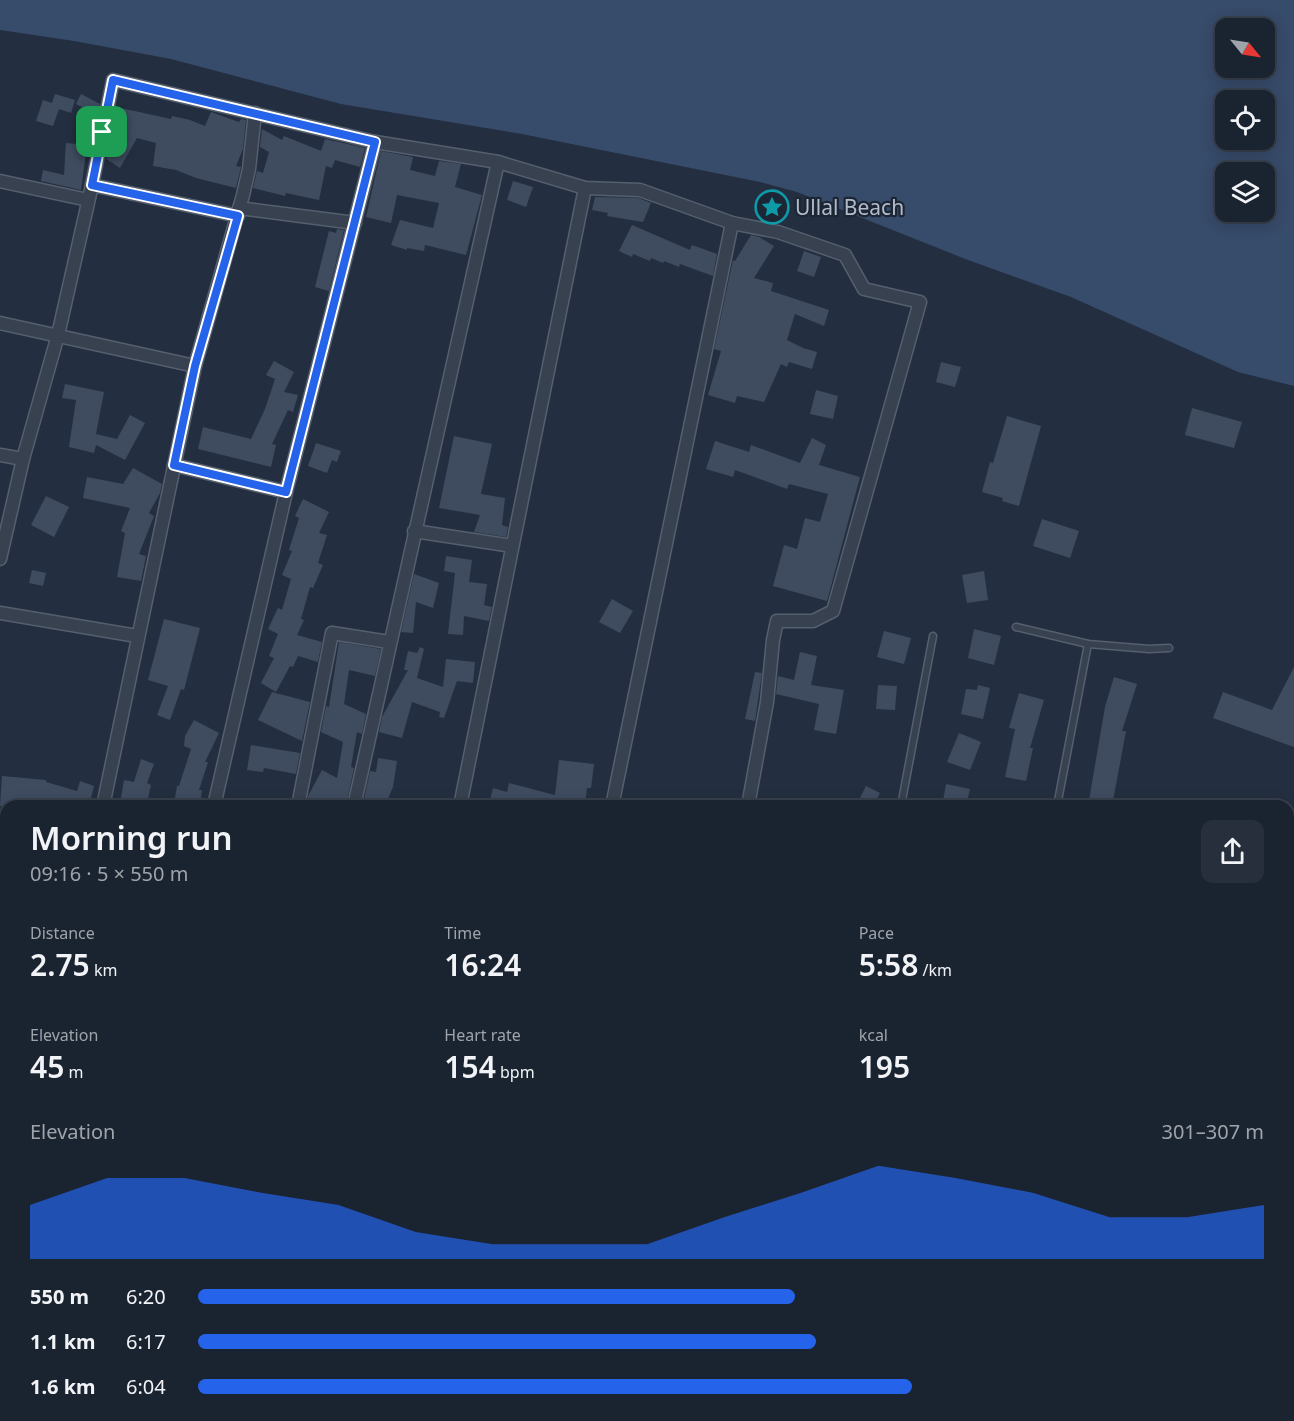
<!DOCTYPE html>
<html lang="en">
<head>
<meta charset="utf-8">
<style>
  body { margin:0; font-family:"Noto Sans",sans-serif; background:#272f3c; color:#f1f3f6; height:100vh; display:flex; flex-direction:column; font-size:22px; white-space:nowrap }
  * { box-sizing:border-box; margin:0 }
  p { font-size:20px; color:#9fa4ab }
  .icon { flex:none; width:33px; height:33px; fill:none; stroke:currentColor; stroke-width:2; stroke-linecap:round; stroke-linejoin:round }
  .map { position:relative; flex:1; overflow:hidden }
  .sheet { position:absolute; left:0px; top:800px; width:1294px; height:622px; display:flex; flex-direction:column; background:#1a2330; border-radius:18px 18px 0 0; box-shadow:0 3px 15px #0003,0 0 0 2px #38404c }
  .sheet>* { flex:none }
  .needle { width:39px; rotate:120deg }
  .buttons { position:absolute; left:1215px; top:18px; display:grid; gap:12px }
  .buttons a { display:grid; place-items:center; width:60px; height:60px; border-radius:12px; background:#1a2330; box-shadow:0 3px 15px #0003,0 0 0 2px #38404c; font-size:30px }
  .pin { position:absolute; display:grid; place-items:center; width:51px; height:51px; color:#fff; margin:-26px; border-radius:12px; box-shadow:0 3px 9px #0006 }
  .round { display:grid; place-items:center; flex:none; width:63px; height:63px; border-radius:12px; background:#272f3c }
  .overview { display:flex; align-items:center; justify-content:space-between; height:102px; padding:0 30px }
  h1 { font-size:33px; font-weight:600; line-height:45px }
  .figures { display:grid; grid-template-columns:repeat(3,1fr); gap:9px; height:102px; padding:6px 30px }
  .figures div { display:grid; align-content:center }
  .figures b { font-size:30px; font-weight:600 }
  .figures small { font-size:16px; font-weight:400 }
  .figures p { font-size:16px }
  .chart { height:168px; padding:12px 30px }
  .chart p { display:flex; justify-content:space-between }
  .chart svg { width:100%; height:108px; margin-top:6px; fill:#2563eb; opacity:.7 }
  ul { padding:0 30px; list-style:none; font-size:20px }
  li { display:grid; grid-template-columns:96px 72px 1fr; align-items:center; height:45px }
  li i { height:15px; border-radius:8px; background:#2563eb }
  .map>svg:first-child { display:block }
</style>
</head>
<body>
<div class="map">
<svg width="1294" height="1421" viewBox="0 0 1294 1421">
  <rect width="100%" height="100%" fill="#232f40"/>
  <path fill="#374b6a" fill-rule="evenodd" d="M0 0H1294V386L1238 372 1071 297 968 260 797 192 760 182 522 134 341 104 171 59 74 41 0 30ZM1226 28H1264V68H1226ZM1226 100H1264V140H1226ZM1226 172H1264V212H1226Z"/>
  <g fill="#3f4c60">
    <path d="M55 94 75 100 71 113 59 109 53 126 36 121 43 100 52 103Z"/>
    <path d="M81 94 100 104 97 115 76 104Z"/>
    <path d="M116 107 171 119 172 116 190 120 205 126 211 112 239 122 241 119 246 120 243 149 236 166 241 167 236 188 196 178 176 170 153 166 156 143 137 138 120 168 106 159 120 133 111 132Z"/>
    <path d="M262 129 282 140 284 136 321 151 325 139 365 148 360 167 335 160 332 168 326 166 319 200 286 193 285 196 253 188 257 171 263 173 269 152 260 147Z"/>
    <path d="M66 143 87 145 81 190 41 181 43 170 64 175Z"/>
    <path d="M381 151 413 157 410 170 435 176 439 161 461 164 455 187 482 195 466 255 425 245 424 251 407 248V250L391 245 400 220 433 228 439 203 397 195 391 223 366 217Z"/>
    <path d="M513 181 533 187 526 207 507 200Z"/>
    <path d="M595 197 638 198 651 203 643 222 607 216 608 213 592 210Z"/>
    <path d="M632 225 690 250 692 245 717 254 713 276 680 264 679 267 664 261 663 263 651 258 650 261 633 254 632 257 619 251Z"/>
    <path d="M337 229 344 230 329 291 315 287 329 231 336 233Z"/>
    <path d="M751 235 759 237 774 246 754 278 773 283 771 291 829 310 824 326 795 314 787 340 803 348 817 352 812 369 789 362 787 367 781 364 764 402 737 396 735 403 708 395 721 351 714 349 733 260 735 261Z"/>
    <path d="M804 251 821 257 814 277 797 271Z"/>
    <path d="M274 361 294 372 284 392 298 395 293 412 288 410 272 444 276 445 271 467 198 449 203 427 251 439 265 409 275 379 266 375Z"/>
    <path d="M941 362 961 367 955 387 936 382Z"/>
    <path d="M65 384 104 392 96 434 117 439 130 415 145 423 125 460 96 445 94 453 69 447 76 400 62 398Z"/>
    <path d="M816 390 838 396 833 419 810 414Z"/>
    <path d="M1192 408 1242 422 1234 448 1185 435Z"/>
    <path d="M1007 416 1041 426 1019 506 1002 501 1003 498 982 492 990 462 993 463Z"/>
    <path d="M454 436 492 444 481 494 505 498 502 525 508 527 506 537 474 532 480 515 439 508Z"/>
    <path d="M812 438 826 445 819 465 860 477 827 601 773 586 784 545 797 549 805 518 820 522 828 494 789 484 787 489 735 470 733 477 706 469 715 441 749 452 751 445 800 463Z"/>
    <path d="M316 443 341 451 337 462 332 460 327 473 308 466Z"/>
    <path d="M133 468 162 484 160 493 149 513 154 516 139 554 146 556 141 581 117 577 125 533 121 531 130 508 83 498 87 477 123 484Z"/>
    <path d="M46 496 69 507 54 537 31 525Z"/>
    <path d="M303 499 329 512 319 533 327 535 318 563 323 565 313 588 310 587 301 619 304 620 297 635 322 642 318 662 298 656 293 667 290 666 276 692 261 683 274 658 269 656 278 634 268 629 278 608 282 610 291 579 282 575 292 551 289 550 299 518 295 516Z"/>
    <path d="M1042 519 1079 531 1070 558 1033 546Z"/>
    <path d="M446 556 472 560 469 582 487 584 484 605 492 607 489 621 464 616 463 635 448 634 455 573 444 571Z"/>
    <path d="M32 570 46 573 43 586 29 583Z"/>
    <path d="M984 571 988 600 967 603 962 575Z"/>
    <path d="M414 574 439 583 433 608 416 602 413 633 401 632Z"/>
    <path d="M612 599 633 611 620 633 599 622Z"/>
    <path d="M164 619 200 628 184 690 181 689 170 720 157 715 168 686 148 680Z"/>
    <path d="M974 629 1001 636 994 665 968 658Z"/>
    <path d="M884 631 911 638 904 664 877 657Z"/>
    <path d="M339 642 381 649 375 676 349 670 344 704 366 714 362 734 357 732 351 767 354 768 346 806H307L308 796 322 770 337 778 343 742 321 732 326 706 329 707Z"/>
    <path d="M420 647 424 649 417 678 443 687 446 659 475 662 473 683 457 681 444 718 439 717 440 712 412 702 402 738 379 732 382 717 408 670H404L408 651 417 653Z"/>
    <path d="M800 652 817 656 811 685 844 690 836 734 814 730 819 704 776 694 778 676 794 680Z"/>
    <path d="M1294 667V747L1213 718 1223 692 1272 710Z"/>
    <path d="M755 672 762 673 755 721 745 719Z"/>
    <path d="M1114 677 1137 684 1122 731H1126L1112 806H1088L1105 707Z"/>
    <path d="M878 685 897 686 895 710 876 709Z"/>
    <path d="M978 685 990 688 983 719 961 714 966 689 977 690Z"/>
    <path d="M272 692 310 702 302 741 258 720Z"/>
    <path d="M1019 693 1044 700 1030 748H1033L1026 781 1005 777 1015 729 1009 728Z"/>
    <path d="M194 720 219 733 205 762H208L199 790H202L200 806 174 804 177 786H179L191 749 184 746 185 736Z"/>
    <path d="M959 733 981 742 970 770 947 762Z"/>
    <path d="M251 745 300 753 296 774 264 768 263 772 247 770Z"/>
    <path d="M378 758 397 761 393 787 385 806H366L363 804 370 771 376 772Z"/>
    <path d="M141 759 154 764 147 783 151 785 147 803 121 798 124 780 134 782Z"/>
    <path d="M559 760 594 764 591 788H587L585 806H510L490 800 493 788 507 792 509 783 555 795Z"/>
    <path d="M2 776 46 780V782L77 791 80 781 94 786 89 806H0Z"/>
    <path d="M946 784 970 789 966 806H942Z"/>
    <path d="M866 786 880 793 873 806H856Z"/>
  </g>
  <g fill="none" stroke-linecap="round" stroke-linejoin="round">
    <defs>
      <g id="lane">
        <path d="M1016 627 1088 644 1149 649 1169 648"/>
        <path d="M901 806 933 636"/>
        <path d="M1057 806 1088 644"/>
      </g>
      <g id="street">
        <path d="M0 181 88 200"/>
        <path d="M92 185 238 216"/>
        <path d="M239 208 355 223"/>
        <path d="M0 323 195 366"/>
        <path d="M0 455 23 459"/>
        <path d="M174 465 286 492"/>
        <path d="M414 531 512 546"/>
        <path d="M0 559 23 459 58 335 92 185 113 80 375 142 498 162 585 188 640 190 732 223 778 232 845 255 864 289 920 302 833 611 813 621H777L773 640 767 702 748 806"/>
        <path d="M0 613 137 636"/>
        <path d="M103 806 195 366 243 195 249 169 255 113"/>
        <path d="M214 806 286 492 375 142"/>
        <path d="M298 806 332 633 389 642"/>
        <path d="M354 806 498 162"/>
        <path d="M460 806 585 188"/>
        <path d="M612 806 732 223"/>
        <path d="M0 837 6 838"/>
        <path d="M0 1159 6 1150"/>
        <path d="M0 1339 6 1344"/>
        <path d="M102 1416 109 1421"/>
        <path d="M375 1421V1416"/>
        <path d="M528 1421 529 1416"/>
        <path d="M679 1421 680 1416"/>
        <path d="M840 1421 841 1416"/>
      </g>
      <g id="secondary">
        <path d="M0 1134H6"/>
        <path d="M1288 1167H1294"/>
      </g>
    </defs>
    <use href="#lane" stroke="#555f6d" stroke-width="9"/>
    <use href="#street" stroke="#555f6d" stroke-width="15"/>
    <use href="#secondary" stroke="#555f6d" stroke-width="21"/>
    <use href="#lane" stroke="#37414f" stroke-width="6"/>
    <use href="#street" stroke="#37414f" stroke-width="12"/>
    <use href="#secondary" stroke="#454f63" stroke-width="18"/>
  </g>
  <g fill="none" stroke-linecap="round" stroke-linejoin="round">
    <defs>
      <path id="route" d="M113 80 375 142 286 492 174 465 195 366 238 216 92 185Z"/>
    </defs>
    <use href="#route" stroke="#fff" stroke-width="12"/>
    <use href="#route" stroke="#2563eb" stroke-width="8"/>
  </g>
  <defs>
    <symbol id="sight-ring" viewBox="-11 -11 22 22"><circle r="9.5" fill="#1c2635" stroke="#0f9aa8" stroke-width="1.5"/><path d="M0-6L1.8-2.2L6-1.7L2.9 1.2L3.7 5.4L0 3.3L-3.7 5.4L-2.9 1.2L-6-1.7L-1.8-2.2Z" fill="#0f9aa8"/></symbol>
  </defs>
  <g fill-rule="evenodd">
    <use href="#sight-ring" x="753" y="188" width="38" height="38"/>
  </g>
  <g text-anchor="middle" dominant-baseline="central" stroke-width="4.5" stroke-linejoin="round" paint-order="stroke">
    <g font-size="21" fill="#b3bcca" stroke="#1c2635" text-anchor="start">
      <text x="795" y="207">Ullal Beach</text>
    </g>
  </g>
</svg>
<div class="buttons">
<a><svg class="needle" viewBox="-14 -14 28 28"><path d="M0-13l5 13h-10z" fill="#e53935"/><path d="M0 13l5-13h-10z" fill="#9fa4ab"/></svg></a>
<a><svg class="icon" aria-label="locate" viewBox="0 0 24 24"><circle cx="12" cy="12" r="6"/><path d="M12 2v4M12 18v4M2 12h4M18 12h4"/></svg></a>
<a><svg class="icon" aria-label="layers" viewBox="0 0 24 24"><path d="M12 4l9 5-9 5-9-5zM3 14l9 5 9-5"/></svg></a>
</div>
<div class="pin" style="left:102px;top:132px;background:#1e9e55"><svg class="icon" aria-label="arrive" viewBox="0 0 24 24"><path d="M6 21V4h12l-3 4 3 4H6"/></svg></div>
<section class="sheet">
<div class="overview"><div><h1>Morning run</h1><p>09:16 · 5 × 550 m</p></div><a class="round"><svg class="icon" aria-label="share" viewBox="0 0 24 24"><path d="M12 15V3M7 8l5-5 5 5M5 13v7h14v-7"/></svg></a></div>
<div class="figures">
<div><p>Distance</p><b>2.75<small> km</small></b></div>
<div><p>Time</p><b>16:24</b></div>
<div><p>Pace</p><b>5:58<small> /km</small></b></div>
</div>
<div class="figures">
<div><p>Elevation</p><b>45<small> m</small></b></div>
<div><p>Heart rate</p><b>154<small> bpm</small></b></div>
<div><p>kcal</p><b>195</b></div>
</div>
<div class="chart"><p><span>Elevation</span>301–307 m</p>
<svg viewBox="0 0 160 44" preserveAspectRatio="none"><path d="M0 44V22L10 11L20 11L30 17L40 22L50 33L60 38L70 38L80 38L90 27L100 17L110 6L120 11L130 17L140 27L150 27L160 22V44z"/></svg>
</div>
<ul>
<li><b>550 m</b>6:20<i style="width:56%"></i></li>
<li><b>1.1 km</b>6:17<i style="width:58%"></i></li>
<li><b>1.6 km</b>6:04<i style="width:67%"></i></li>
</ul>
</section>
</div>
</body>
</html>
